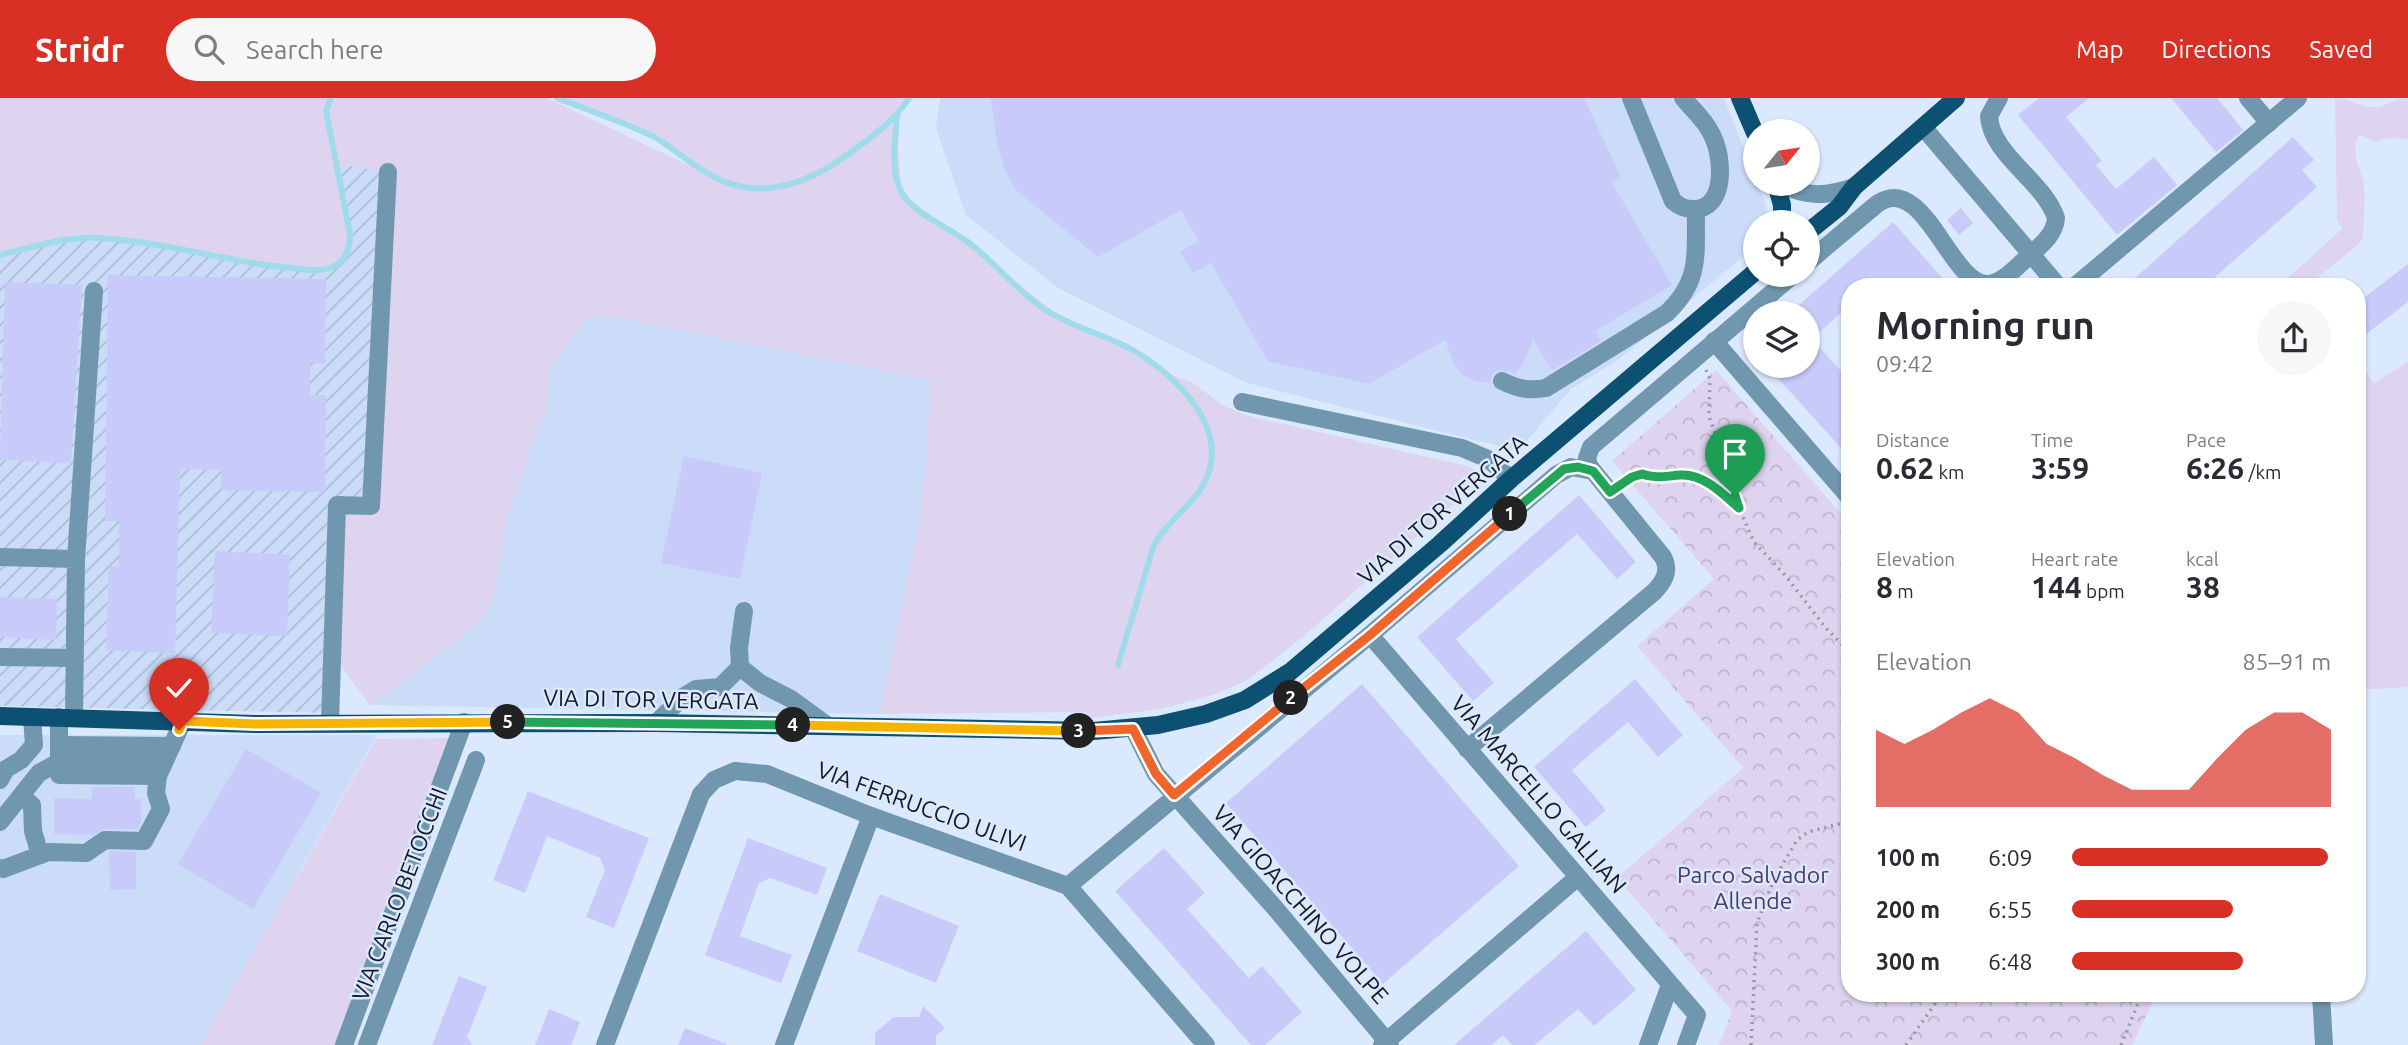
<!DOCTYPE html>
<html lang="en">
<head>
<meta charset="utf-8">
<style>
  body { margin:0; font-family:Ubuntu,sans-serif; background:#f7f7f7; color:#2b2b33; height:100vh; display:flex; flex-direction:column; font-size:26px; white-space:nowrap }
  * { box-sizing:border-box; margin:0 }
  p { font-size:23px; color:#7c7c81 }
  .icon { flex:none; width:38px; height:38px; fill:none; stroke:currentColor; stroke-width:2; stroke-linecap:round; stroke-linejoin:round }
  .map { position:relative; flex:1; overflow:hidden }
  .side { position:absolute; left:1841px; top:180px; width:525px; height:724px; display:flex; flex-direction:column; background:#fff; border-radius:28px; box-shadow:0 2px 5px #0004 }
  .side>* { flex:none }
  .needle { width:46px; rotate:60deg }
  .buttons { position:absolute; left:1743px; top:21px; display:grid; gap:14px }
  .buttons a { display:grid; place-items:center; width:77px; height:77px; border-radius:50%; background:#fff; box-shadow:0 2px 5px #0004; font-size:35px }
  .pin { position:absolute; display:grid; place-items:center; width:60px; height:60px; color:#fff; margin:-72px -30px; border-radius:50% 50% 50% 0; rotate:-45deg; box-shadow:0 0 7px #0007 }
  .pin .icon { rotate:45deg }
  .km { position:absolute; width:35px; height:35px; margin:-18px; border-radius:50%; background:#222; color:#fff; font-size:19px; line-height:35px; text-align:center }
  .round { display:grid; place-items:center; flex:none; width:74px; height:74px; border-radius:37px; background:#f7f7f7 }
  .head { display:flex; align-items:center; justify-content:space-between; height:119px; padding:0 35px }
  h1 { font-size:38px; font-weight:700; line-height:52px }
  .figures { display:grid; grid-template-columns:repeat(3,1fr); gap:10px; height:119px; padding:7px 35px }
  .figures div { display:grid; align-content:center }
  .figures b { font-size:30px; font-weight:700 }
  .figures small { font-size:19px; font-weight:400 }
  .figures p { font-size:19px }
  .chart { height:196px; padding:14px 35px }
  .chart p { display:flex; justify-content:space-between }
  .chart svg { width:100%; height:126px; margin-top:7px; fill:#d93025; opacity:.7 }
  ul { padding:0 35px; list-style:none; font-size:23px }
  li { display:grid; grid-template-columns:112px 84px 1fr; align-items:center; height:52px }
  li i { height:18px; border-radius:9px; background:#d93025 }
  header { display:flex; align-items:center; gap:42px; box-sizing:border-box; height:98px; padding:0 35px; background:#d93025; color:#fff }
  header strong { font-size:33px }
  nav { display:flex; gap:38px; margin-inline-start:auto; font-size:24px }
  .search { width:490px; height:63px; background:#f7f7f7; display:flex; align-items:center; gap:18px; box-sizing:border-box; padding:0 24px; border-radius:38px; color:#7c7c81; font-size:26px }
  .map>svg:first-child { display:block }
</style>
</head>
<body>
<header>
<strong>Stridr</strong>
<div class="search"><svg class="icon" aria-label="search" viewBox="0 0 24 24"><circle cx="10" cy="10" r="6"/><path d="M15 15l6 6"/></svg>Search here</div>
<nav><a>Map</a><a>Directions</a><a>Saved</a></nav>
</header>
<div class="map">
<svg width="2408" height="947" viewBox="0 0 2408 947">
  <defs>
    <pattern id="industrial-furrows" width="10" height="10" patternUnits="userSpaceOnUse" patternTransform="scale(1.75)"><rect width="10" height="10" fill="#cadcf7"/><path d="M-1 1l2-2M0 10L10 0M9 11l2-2" fill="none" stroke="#adbcd3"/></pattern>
    <pattern id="forest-crowns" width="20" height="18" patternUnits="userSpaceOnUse" patternTransform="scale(1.75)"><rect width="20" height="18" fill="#dfd4ef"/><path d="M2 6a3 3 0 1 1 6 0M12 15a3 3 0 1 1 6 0" fill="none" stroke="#beb5cd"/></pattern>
  </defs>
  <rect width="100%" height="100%" fill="#dbe9fe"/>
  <g fill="#cadcf7">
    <path d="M940 0H1724L1768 113 1764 124H1755V149L1618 262 1571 291 1518 353 1247 285 1058 190 966 117 936 30Z"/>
    <path d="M587 219H614L931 282 926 368 918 430 880 616 370 607 445 552 483 520 494 498 508 416 546 311 550 271Z"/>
    <path d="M0 637H377L200 947H0Z"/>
  </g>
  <path fill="url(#industrial-furrows)" d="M337 65 388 74 371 408 338 407 330 615 0 608V157L86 140 142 146 259 166Z"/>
  <g fill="#dfd4ef">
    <path d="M0 0H331L326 7 327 17 332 0H547L701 73C665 35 606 19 557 0H909L897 17 901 94 1066 223 1123 247 1160 272 1193 285 1224 308 1245 317 1467 368 1477 372 1480 379 1474 388 1304 538 1248 582 1216 596 1161 611 1091 620 1086 614 880 616 918 430 926 368 931 282 614 219H587L550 271 546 311 508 416 494 498 483 520 445 552 370 607 341 568 337 407 371 408 387 74 337 66C343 95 359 135 343 162L325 171 296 170 122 142 86 140 48 145 0 157Z"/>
    <path d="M2335 0C2349 0 2360 10 2375 9 2387 8 2396 0 2408 0V41L2388 40 2376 44 2359 37C2349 56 2361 69 2364 87 2366 103 2363 123 2363 139L2360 145 2306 189H2278L2343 130 2337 123Z"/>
    <path d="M2408 264V589L2357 592V271L2362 269 2374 285Z"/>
    <path d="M452 640 338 947H200L376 641Z"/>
  </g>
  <path fill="url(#forest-crowns)" d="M1716 272 1850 426V896H2157L2132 947H1719L1732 913 1617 780 1743 670 1637 548 1714 481 1612 363Z"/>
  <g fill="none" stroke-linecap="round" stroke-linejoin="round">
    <g stroke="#a0dbe9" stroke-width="6">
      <path d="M557 0C590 13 625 24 656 40 675 51 690 66 709 76 757 104 806 87 847 57 871 40 893 24 909 0"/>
      <path d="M897 16C896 41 889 72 902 95 912 114 947 129 965 142 994 162 1015 192 1044 211 1071 229 1103 236 1131 251 1169 273 1219 317 1211 366 1204 403 1170 417 1154 447L1118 567"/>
      <path d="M0 157C33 149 66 138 101 140 161 144 221 162 282 169 296 170 315 175 330 170 345 165 350 151 350 136L326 13 331 0"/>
    </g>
  </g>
  <g fill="#c8cbf9">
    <path d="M991 0H1584L1621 79 1612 85 1672 187 1595 233 1601 243 1552 272 1533 241 1523 266 1515 276 1502 272 1496 273 1491 279V285L1475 283 1463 277 1454 266 1445 242 1369 286 1268 263 1211 165 1193 175 1180 154 1199 143 1181 112 1098 159 1016 92 1004 70 997 45Z"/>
    <path d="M2039 0H2089L2066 19 2102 63 2096 67 2116 91 2154 59 2177 87 2117 137 2018 17Z"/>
    <path d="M2171 0H2217L2243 32 2216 54Z"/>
    <path d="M2293 39 2314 62 2302 72 2317 89 2204 189H2125Z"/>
    <path d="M1961 110 1973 125 1959 137 1947 122Z"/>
    <path d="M1893 124 1950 189H1850V207L1812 241 1850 283V360L1767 268H1808V215H1790Z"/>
    <path d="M2408 166V204L2357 243V205Z"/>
    <path d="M108 177 326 181 325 266 310 265V297H326L325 394 221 392V372L180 371 175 555 106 552 109 468 119 469V423H105Z"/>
    <path d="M5 184 82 187 71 365 0 362Z"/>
    <path d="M684 358 762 375 740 481 661 465Z"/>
    <path d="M1579 397 1636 464 1617 481 1577 436 1456 541 1494 585 1473 603 1417 539Z"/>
    <path d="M215 453 290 457 287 538 211 535Z"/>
    <path d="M0 499 57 501 56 542 0 539Z"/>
    <path d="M1635 581 1683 637 1658 659 1628 624 1572 672 1606 712 1586 729 1534 669Z"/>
    <path d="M1362 586 1519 768 1383 886 1226 705Z"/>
    <path d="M246 651 321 695 253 811 178 766Z"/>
    <path d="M92 689H135V701H141V724L137 731H105L93 737 54 736V700L92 701Z"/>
    <path d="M528 693 649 740 614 830 586 819 605 772 600 760 547 738 525 795 493 782Z"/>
    <path d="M748 740 827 770 817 797 770 780 759 785 740 838 792 857 781 885 705 857Z"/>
    <path d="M1164 750 1205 795 1187 811 1249 880 1262 868 1302 914 1265 947H1251L1115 793Z"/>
    <path d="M109 753 136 754V791L110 792Z"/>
    <path d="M880 796 959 828 936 885 857 853Z"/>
    <path d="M1586 833 1636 892 1594 928 1578 911 1535 947H1512L1503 937 1492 947H1454Z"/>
    <path d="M459 878 487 889 467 939 472 947H432Z"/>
    <path d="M923 908 945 930 936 938V947H875V935L894 919H919Z"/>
    <path d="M549 911 580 924 571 947H535Z"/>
    <path d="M685 930 727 946V947H678Z"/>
  </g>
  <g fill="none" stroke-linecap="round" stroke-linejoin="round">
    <g stroke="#909bab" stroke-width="3.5" stroke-dasharray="2 5" stroke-linecap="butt">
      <path d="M1706 272 1710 281 1709 318 1712 327 1732 379 1739 410 1754 444 1784 476 1825 529 1850 555"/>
      <path d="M1623 385 1642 375C1657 382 1670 375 1686 377 1707 379 1723 396 1738 409"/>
      <path d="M1751 947 1757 825 1774 781 1797 742 1808 734 1850 723"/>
      <path d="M1906 947 1942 896"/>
      <path d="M2121 947 2142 896"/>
    </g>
    <g stroke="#7197af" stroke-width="18">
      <path d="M1631 0 1673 103C1679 108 1684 111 1693 111 1725 112 1723 65 1715 44 1709 26 1695 14 1683 0"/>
      <path d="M2248 0 2269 25"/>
      <path d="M1923 29 2059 189"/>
      <path d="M1782 86C1807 100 1828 98 1854 89"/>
      <path d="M1808 164 1877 106C1925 73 1950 189 1989 186 2004 184 2017 168 2028 159 2040 148 2055 137 2056 120 2044 83 1991 57 1989 18L1999 0"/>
      <path d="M2074 189 2298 0"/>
      <path d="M1714 243 1850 400"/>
      <path d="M1502 283C1518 291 1529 293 1546 290L1667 215C1702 181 1695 156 1696 111"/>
      <path d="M1242 304 1462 350 1488 361 1511 381"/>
      <path d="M0 459 76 461 74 619"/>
      <path d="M76 461 94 193"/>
      <path d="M744 513 739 550 740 569 760 585 791 601 828 628"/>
      <path d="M1370 537 1697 917 1686 947"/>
      <path d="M0 559 74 560"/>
      <path d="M59 619V677L158 678 183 623"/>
      <path d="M330 625 337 407 371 408 388 74"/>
      <path d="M656 625 683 599 696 591 720 589 740 569"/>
      <path d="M1133 630 1156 676 1275 810 1390 947"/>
      <path d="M59 647 172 648"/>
      <path d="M1467 651 1655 493C1665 482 1670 472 1663 459L1589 368 1587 360 1591 349 1793 177"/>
      <path d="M0 682 6 671 21 662 34 647 32 619"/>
      <path d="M21 698 32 707 33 733 40 757"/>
      <path d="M0 724 39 675 59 664H164"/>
      <path d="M0 770 3 771 48 754 86 755 105 742 144 743 161 711 156 695 158 678"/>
      <path d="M1068 788 1370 537 1556 377 1571 369 1593 373"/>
      <path d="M2321 896 2324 947"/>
      <path d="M344 947 464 624"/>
      <path d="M367 947 476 662"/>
      <path d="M605 947 701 696 714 682 735 673 767 676 871 718 1068 788 1206 947"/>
      <path d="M784 947 871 718"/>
      <path d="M1382 947 1578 779"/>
      <path d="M1648 947 1670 887"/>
    </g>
    <g stroke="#0c5172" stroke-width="18">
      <path d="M1740 0 1755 35"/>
      <path d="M1776 86 1782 107V124"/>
      <path d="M1808 134 1839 109 1854 89 1956 0"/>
      <path d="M0 618 255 626 656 625 1094 633 1158 627 1206 616 1245 602 1290 574 1440 446 1511 381 1755 174"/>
    </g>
  </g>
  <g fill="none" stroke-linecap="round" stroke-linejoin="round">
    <defs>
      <path id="split-1" d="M1510 416 1564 371 1578 369 1593 373 1610 394 1632 379 1642 376C1655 381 1666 378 1681 377 1704 376 1723 396 1739 410L1735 398"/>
      <path id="split-2" d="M1291 600 1370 537 1510 416"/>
      <path id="split-3" d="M1079 633 1133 631 1156 676 1174 697 1291 600"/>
      <path id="split-4" d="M793 627 1079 633"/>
      <path id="split-5" d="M508 624 793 627"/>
      <path id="split-6" d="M179 632 183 623 255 626 508 624"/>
    </defs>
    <use href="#split-1" stroke="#fff" stroke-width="14"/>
    <use href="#split-2" stroke="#fff" stroke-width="14"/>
    <use href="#split-3" stroke="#fff" stroke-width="14"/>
    <use href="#split-4" stroke="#fff" stroke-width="14"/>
    <use href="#split-5" stroke="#fff" stroke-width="14"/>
    <use href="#split-6" stroke="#fff" stroke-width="14"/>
    <use href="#split-1" stroke="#22a559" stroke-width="9"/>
    <use href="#split-2" stroke="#f0652b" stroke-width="9"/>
    <use href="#split-3" stroke="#f0652b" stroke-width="9"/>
    <use href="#split-4" stroke="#f5b400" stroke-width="9"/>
    <use href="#split-5" stroke="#22a559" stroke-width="9"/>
    <use href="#split-6" stroke="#f5b400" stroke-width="9"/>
  </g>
  <g text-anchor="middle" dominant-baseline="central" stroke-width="5" stroke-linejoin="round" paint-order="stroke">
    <g font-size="23" fill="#151a21" stroke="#dbe9fe">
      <text transform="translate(1442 411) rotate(-41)">VIA DI TOR VERGATA</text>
      <text transform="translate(651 601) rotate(1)">VIA DI TOR VERGATA</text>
      <text transform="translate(1539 696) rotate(49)">VIA MARCELLO GALLIAN</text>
      <text transform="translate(922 708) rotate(20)">VIA FERRUCCIO ULIVI</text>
      <text transform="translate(399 796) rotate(-69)">VIA CARLO BETOCCHI</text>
      <text transform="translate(1301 806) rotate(49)">VIA GIOACCHINO VOLPE</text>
    </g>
    <g font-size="23" fill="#51376d" stroke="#dbe9fe">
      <text x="1753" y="776">Parco Salvador<tspan x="1753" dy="26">Allende</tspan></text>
    </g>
  </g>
</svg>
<div class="buttons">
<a><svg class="needle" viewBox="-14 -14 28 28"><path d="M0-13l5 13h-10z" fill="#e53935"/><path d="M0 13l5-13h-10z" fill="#7c7c81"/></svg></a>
<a><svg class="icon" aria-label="locate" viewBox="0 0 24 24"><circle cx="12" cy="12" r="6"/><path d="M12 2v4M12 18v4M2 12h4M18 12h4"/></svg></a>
<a><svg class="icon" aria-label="layers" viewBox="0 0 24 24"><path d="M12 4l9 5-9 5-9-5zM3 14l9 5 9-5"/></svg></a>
</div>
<div class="pin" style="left:1735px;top:398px;background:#1e9e55"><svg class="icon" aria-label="arrive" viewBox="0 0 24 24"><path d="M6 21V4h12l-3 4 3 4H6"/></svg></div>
<div class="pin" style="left:179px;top:632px;background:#d93025"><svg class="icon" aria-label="check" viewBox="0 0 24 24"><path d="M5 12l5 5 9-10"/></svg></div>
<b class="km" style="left:1510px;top:416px">1</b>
<b class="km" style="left:1291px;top:600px">2</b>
<b class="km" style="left:1079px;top:633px">3</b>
<b class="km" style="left:793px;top:627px">4</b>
<b class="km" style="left:508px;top:624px">5</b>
<section class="side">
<div class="head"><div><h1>Morning run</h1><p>09:42</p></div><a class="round"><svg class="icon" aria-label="share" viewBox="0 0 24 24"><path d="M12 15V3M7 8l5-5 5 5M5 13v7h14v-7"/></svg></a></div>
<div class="figures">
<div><p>Distance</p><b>0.62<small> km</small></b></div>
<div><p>Time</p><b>3:59</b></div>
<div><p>Pace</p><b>6:26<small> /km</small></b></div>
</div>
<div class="figures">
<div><p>Elevation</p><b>8<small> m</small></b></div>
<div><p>Heart rate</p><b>144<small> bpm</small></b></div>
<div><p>kcal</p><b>38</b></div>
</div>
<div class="chart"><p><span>Elevation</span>85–91 m</p>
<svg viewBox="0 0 160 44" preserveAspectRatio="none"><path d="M0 44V17L10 22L20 17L30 11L40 6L50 11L60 22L70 27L80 33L90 38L100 38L110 38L120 27L130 17L140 11L150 11L160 17V44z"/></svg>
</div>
<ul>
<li><b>100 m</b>6:09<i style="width:99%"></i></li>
<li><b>200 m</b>6:55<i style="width:62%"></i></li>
<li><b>300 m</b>6:48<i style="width:66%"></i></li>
</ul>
</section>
</div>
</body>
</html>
